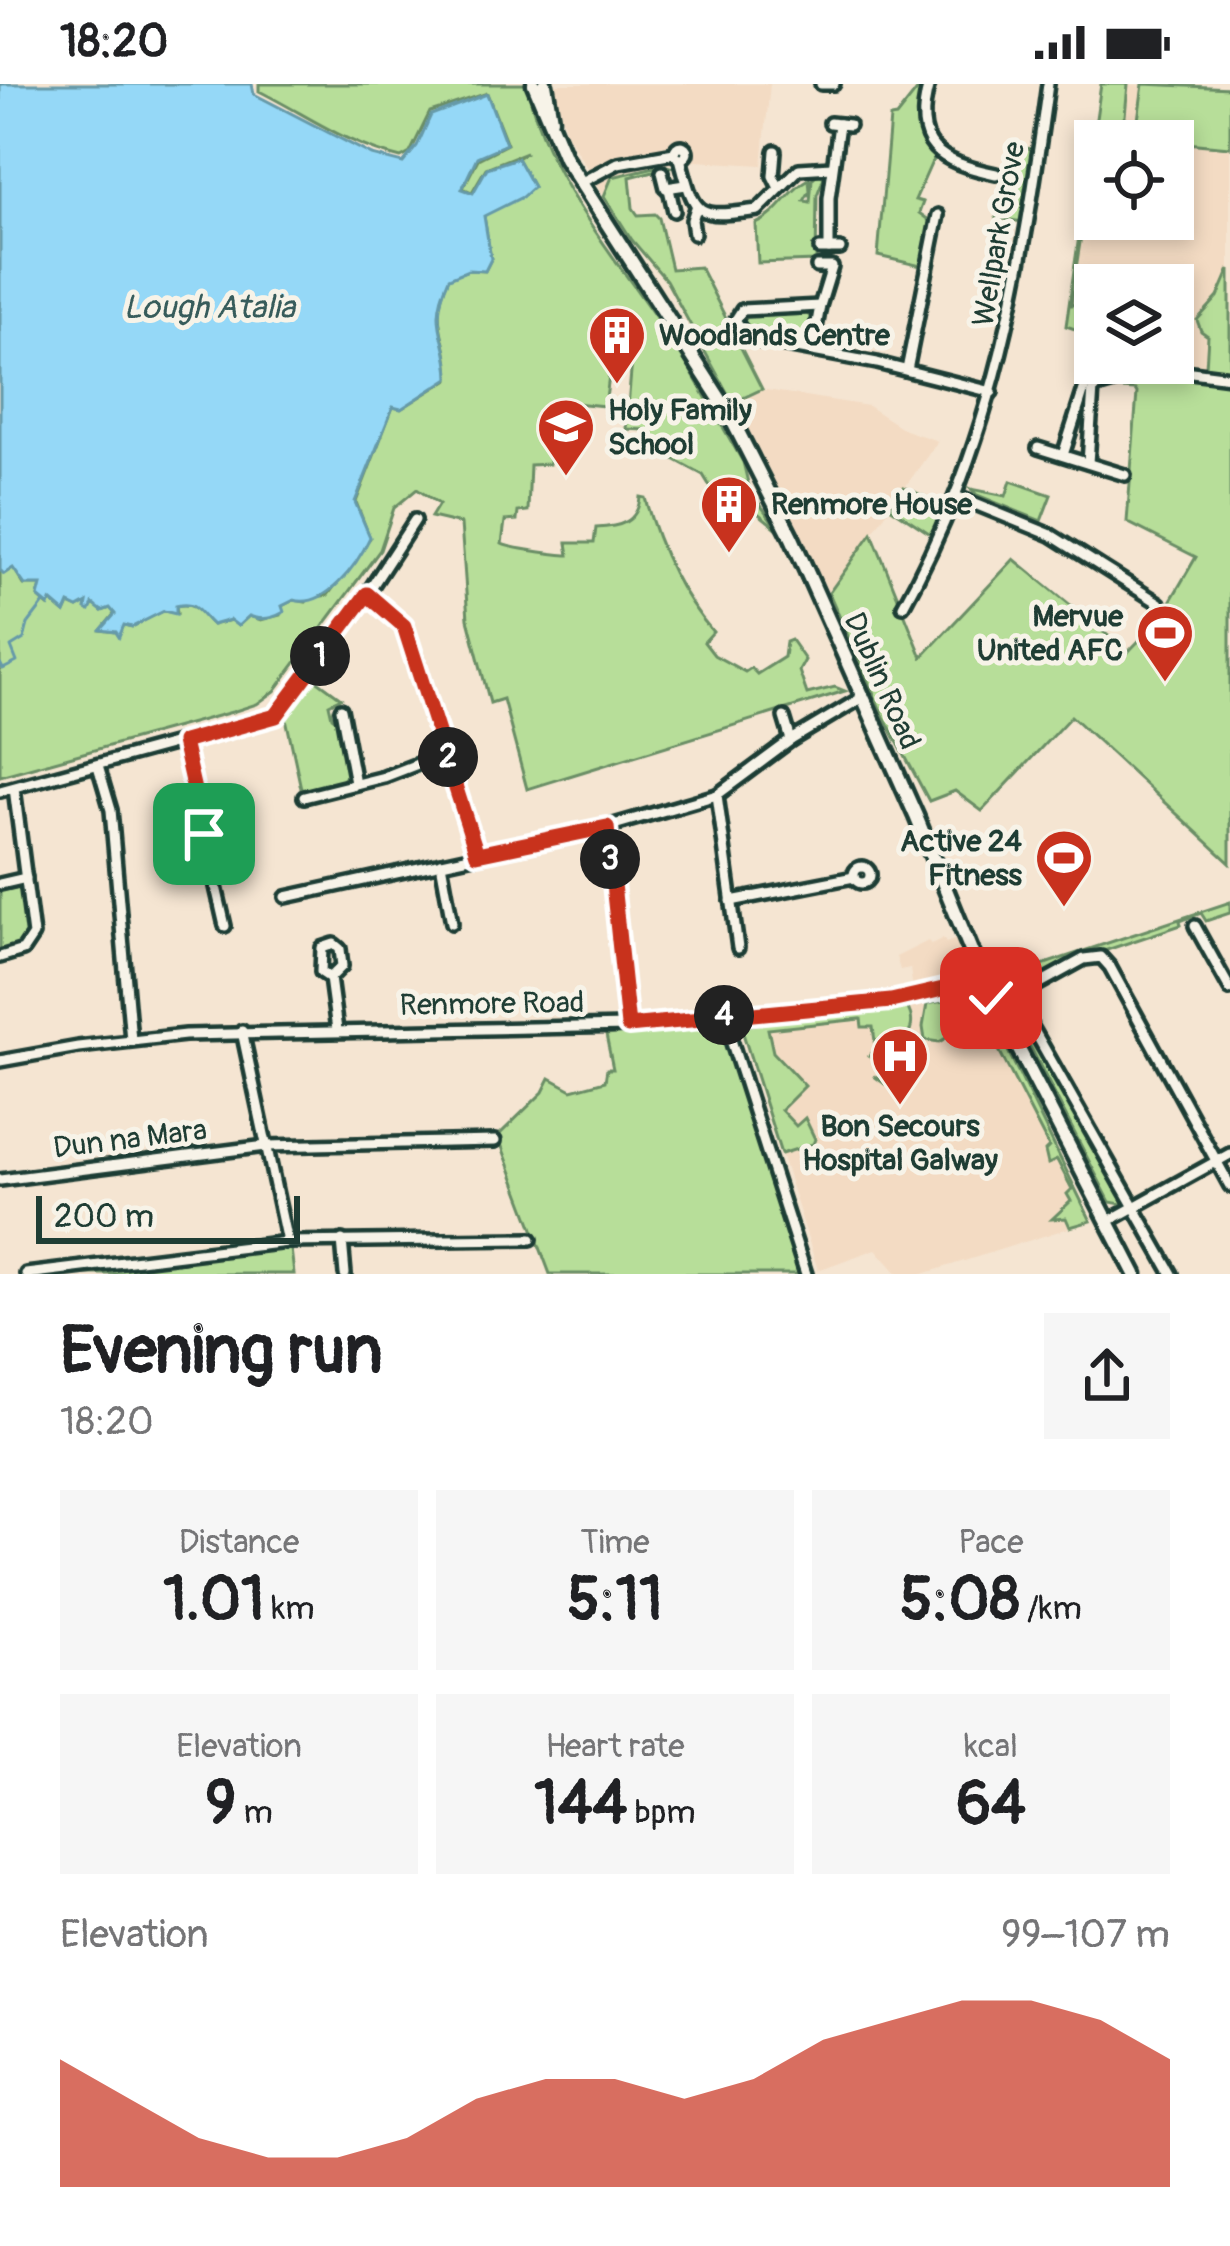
<!DOCTYPE html>
<html lang="en">
<head>
<meta charset="utf-8">
<style>
  body { margin:0; font-family:Pangolin,sans-serif; background:#f6f6f6; color:#202124; height:100vh; display:flex; flex-direction:column; font-size:45px; white-space:nowrap }
  * { box-sizing:border-box; margin:0 }
  p { font-size:39px; color:#757577 }
  .icon { flex:none; width:66px; height:66px; fill:none; stroke:currentColor; stroke-width:2; stroke-linecap:round; stroke-linejoin:round }
  .map { position:relative; height:1190px; overflow:hidden }
  .details { display:flex; flex-direction:column; background:#fff; flex:1 }
  .details>* { flex:none }
  .tools { position:absolute; left:1074px; top:36px; display:grid; gap:24px }
  .tools a { display:grid; place-items:center; width:120px; height:120px; border-radius:0px; background:#fff; box-shadow:0 6px 18px #0003; font-size:60px }
  .scale { position:absolute; left:36px; bottom:30px; width:264px; box-sizing:border-box; padding-left:12px; border:6px solid #1f3d34; border-top:0; font-size:33px; line-height:42px; white-space:nowrap; color:#1f3d34; -webkit-text-stroke:9px #f7f3e8; paint-order:stroke }
  .pin { position:absolute; display:grid; place-items:center; width:102px; height:102px; color:#fff; margin:-51px; border-radius:24px; box-shadow:0 6px 18px #0006 }
  .km { position:absolute; width:60px; height:60px; margin:-30px; border-radius:50%; background:#222; color:#fff; font-size:33px; line-height:60px; text-align:center }
  .round { display:grid; place-items:center; flex:none; width:126px; height:126px; border-radius:0px; background:#f6f6f6 }
  .head { display:flex; align-items:center; justify-content:space-between; height:204px; padding:0 60px }
  h1 { font-size:66px; font-weight:800; line-height:90px }
  .figures { display:grid; grid-template-columns:repeat(3,1fr); gap:18px; height:204px; padding:12px 60px }
  .figures div { display:grid; align-content:center; border-radius:0px; background:#f6f6f6; text-align:center }
  .figures b { font-size:60px; font-weight:800 }
  .figures small { font-size:33px; font-weight:400 }
  .figures p { font-size:33px }
  .chart { height:336px; padding:24px 60px }
  .chart p { display:flex; justify-content:space-between }
  .chart svg { width:100%; height:216px; margin-top:12px; fill:#c8321e; opacity:.7 }
  .status { display:flex; justify-content:space-between; align-items:center; height:84px; padding:0 60px; background:#fff; direction:ltr }
  .status svg { height:33px; fill:currentColor }
  .map>svg:first-child { display:block }
</style>
</head>
<body>
<div class="status"><b>18:20</b><svg viewBox="0 0 49 12"><path d="M0 12V9h3v3zM5 12V6h3v6zM10 12V3h3v9zM15 12V0h3v12zM26 1h20v11H26zM47 4h2v5h-2z"/></svg></div>
<div class="map">
<svg width="1230" height="1190" viewBox="0 0 1230 1190">
  <rect width="100%" height="100%" fill="#f5e5d2"/>
  <filter id="ink" filterUnits="userSpaceOnUse"><feTurbulence type="fractalNoise" baseFrequency=".00833" numOctaves="2"/><feDisplacementMap in="SourceGraphic" scale="24" xChannelSelector="R" yChannelSelector="G"/><feConvolveMatrix kernelMatrix="1 2 1 2 8 2 1 2 1" color-interpolation-filters="sRGB"/></filter>
  <g filter="url(#ink)">
    <g fill="#f3dbc3" fill-rule="evenodd">
      <path d="M552 0H770L762 81 696 77 663 81 612 93 604 112 567 51Z"/>
      <path d="M1101 0 1230 4V286L1170 279 1173 201H1095V252L1066 242ZM1095 57H1173V135H1095Z"/>
      <path d="M760 305 868 322 905 346 938 357 829 509 735 323Z"/>
      <path d="M943 854 946 859 956 855 967 886 962 892 913 906 910 884 900 886 896 873 928 857 931 860Z"/>
      <path d="M971 912 984 918 1091 1137 923 1190H898L876 1165 818 1186 741 943Z"/>
    </g>
    <g fill="#b7de99" stroke="#6b8e66" stroke-width="3">
      <path d="M259 0H527C544 89 607 162 657 235L656 240 681 270 743 378 750 407 779 446 730 407 721 420 703 391 659 367 646 346 626 345 633 265 613 262 605 322 575 319 568 325V345H549V380L530 381 528 427 518 428 517 436 505 437 502 460C509 464 559 471 569 471L567 459H594L596 444C619 443 638 439 640 413L645 414C658 462 680 510 713 548L704 558 714 571 745 588 751 584 757 590 784 573 786 558 791 556 805 576 799 587 807 610 835 603 845 607 527 705 503 615 490 619 468 535 461 440 431 433 439 420 417 405 394 424 380 466 275 607 257 620 232 628 0 692V486L4 489 13 483 24 501H41L38 513 48 522 51 517 65 529 69 520 78 524 86 519 89 526 94 520 102 527 110 524 115 529 101 546 116 548 119 552 124 541 132 543 163 527 177 529 176 522C196 518 198 527 212 541L231 536 238 542 249 532 261 536 280 531 282 522 294 516 306 518 309 514 328 511 370 454 356 418 393 323 401 325 449 295C449 250 427 242 449 193L468 186 485 187 491 175 484 132C496 119 518 117 533 103L517 74 526 68 486 84 472 108 463 104 478 75 507 60 487 9 430 28 410 69 401 74C351 63 305 30 259 7Z"/>
      <path d="M922 0C925 32 903 32 935 71L915 116 923 118 919 129 930 137 921 182 878 172 890 34 896 33Z"/>
      <path d="M1101 0H1128L1125 32 1116 45 1119 57H1095V94H1090L1074 197 1083 199 1079 208 1073 207 1071 221 1079 220 1095 241V252L1066 242Z"/>
      <path d="M1143 0 1230 4V63L1175 58 1143 47 1138 36Z"/>
      <path d="M1011 62 1033 65 1023 138 996 134Z"/>
      <path d="M663 81 670 83 630 93 633 124 638 131 655 130 659 134 671 185 700 183 762 305 739 316 735 323 666 196 632 156 604 112 612 93Z"/>
      <path d="M818 89 824 93 817 111 816 177 758 179 756 140C780 130 787 107 809 95L810 107 804 117 810 118 812 95Z"/>
      <path d="M1230 185V286L1206 283 1208 252 1201 247 1197 236 1218 213Z"/>
      <path d="M804 226 812 235 808 252 798 258 749 251 739 238 745 229Z"/>
      <path d="M1163 290 1230 299V779L1071 632 982 727 955 707 929 717 882 629 829 509 872 449 922 573 1014 475 1128 568 1160 535 1196 473 1127 438 1137 309 1135 306 1108 304Z"/>
      <path d="M1011 397 1051 411 1041 437 977 411 971 405 1006 412Z"/>
      <path d="M904 403 945 422 932 451 890 423Z"/>
      <path d="M315 595 341 614 329 620 332 633 339 638 348 690 339 700 302 709 286 634Z"/>
      <path d="M19 803 24 809C28 842 38 857 0 868V807Z"/>
      <path d="M1230 818V829L1206 837 1201 829 1180 837 1181 841 1101 868H1086L1023 902 1013 901 1006 893Z"/>
      <path d="M1008 909 1126 1117 1121 1120 1110 1118 1004 912Z"/>
      <path d="M971 912 984 918 1091 1137 1070 1143 1066 1134 1052 1135 1071 1117 1067 1110 1072 1105 1057 1076 1048 1080 1045 1067 1049 1063 986 941 976 939 972 933 958 940 960 946 939 958 925 956 923 943 927 920Z"/>
      <path d="M907 923C923 949 892 962 897 989L885 1000 874 992 881 995 884 990 882 982 869 972 876 964 873 943H862L861 935 768 945 773 968 805 1002 781 1026 796 1042 805 1034 815 1055 813 1060 781 1070 741 943 773 936Z"/>
      <path d="M714 940 720 942 800 1190H550L498 1052 543 1008 550 994 572 1006 605 997 607 985H613L606 951Z"/>
      <path d="M291 1165 294 1190H80L269 1166Z"/>
    </g>
    <path fill="#95d8f7" stroke="#669aa9" stroke-width="3" d="M0 0H252L254 10 372 71 403 79 417 62 431 31 487 10 506 60 477 73 462 105 473 109 487 84 517 74 533 103 522 113 484 132 491 175 485 187 468 186 449 194C427 243 448 250 449 294L401 325 393 323 355 418 370 453C357 482 325 525 294 516L282 522 284 528C272 535 261 537 249 532L238 542 230 536 212 541C198 528 196 517 176 522V530L164 527 132 543 124 541 119 553 116 548 101 546 115 530 110 524 102 527 93 520 90 527 86 525 87 519 78 524 69 520 65 529 51 517 49 522 38 513 41 501H25L13 484 4 490 0 486Z"/>
    <g fill="none" stroke-linecap="round" stroke-linejoin="round">
      <path stroke="#669aa9" stroke-width="3" d="M0 579 3 585 17 578 11 563 24 555 28 540 44 519"/>
      <defs>
        <g id="minor">
          <path d="M821 0H834"/>
          <path d="M929 0C911 62 939 78 996 90"/>
          <path d="M830 39 849 41"/>
          <circle cx="681" cy="68" r="6"/>
          <path d="M775 67 773 92 779 104"/>
          <path d="M680 74C695 132 695 135 758 126L799 85 832 83"/>
          <path d="M662 88 666 104 686 101"/>
          <path d="M580 99 618 79 674 69"/>
          <path d="M669 105 674 127"/>
          <path d="M694 150 692 136 696 124"/>
          <path d="M820 165H840"/>
          <path d="M829 165V114L839 40"/>
          <path d="M820 222 742 226 735 237 748 255 877 279 992 308"/>
          <path d="M812 266 820 222 832 183H817"/>
          <path d="M907 286 938 131"/>
          <path d="M1038 364 1125 391"/>
          <path d="M1063 371 1095 271"/>
          <path d="M1088 379 1093 304 1161 284 1230 293"/>
          <path d="M958 413 1051 451 1159 519"/>
          <path d="M367 510 404 542 477 770"/>
          <path d="M903 522C995 357 1023 185 1048 0"/>
          <path d="M341 625 355 699"/>
          <path d="M784 633 791 656"/>
          <path d="M183 658 225 842"/>
          <path d="M98 682 111 726 131 956"/>
          <path d="M0 707 276 632 367 510 415 436"/>
          <path d="M717 711 738 864"/>
          <path d="M304 713 384 693 446 669"/>
          <path d="M607 743 628 942"/>
          <path d="M441 779 452 839"/>
          <circle cx="862" cy="791" r="8"/>
          <path d="M0 800 26 794"/>
          <path d="M286 813 607 743 717 711 791 656 863 613"/>
          <path d="M731 817 854 793"/>
          <path d="M1195 842 1230 905"/>
          <path d="M0 873 23 866 33 851 14 704"/>
          <path d="M330 894 342 882 340 865 334 860 322 864 321 888 330 894 337 946"/>
          <path d="M1006 897 1172 1190"/>
          <path d="M1015 913 1084 875 1101 873 1110 883 1230 1102"/>
          <path d="M723 931 806 1190"/>
          <path d="M242 947 287 1158"/>
          <path d="M0 977 78 963 185 951 628 942 891 917 983 896"/>
          <path d="M0 1096 266 1062 495 1057"/>
          <path d="M1107 1138 1230 1070"/>
          <path d="M342 1156 345 1190"/>
          <path d="M26 1190 287 1158 531 1155"/>
        </g>
        <g id="major">
          <path d="M534 0 565 74 727 326 792 454 916 732 983 896 1135 1190"/>
          <path d="M545 0 551 35"/>
        </g>
      </defs>
      <use href="#minor" stroke="#1f3d34" stroke-width="18"/>
      <use href="#major" stroke="#1f3d34" stroke-width="21"/>
      <use href="#minor" stroke="#f7f3e8" stroke-width="9"/>
      <use href="#major" stroke="#f7f3e8" stroke-width="12"/>
    </g>
  </g>
  <g fill="none" stroke-linecap="round" stroke-linejoin="round" filter="url(#ink)">
    <defs>
      <path id="route" d="M204 750 183 658 276 632 367 510 404 542 477 770 607 743 628 942 891 917 982 896 991 914"/>
    </defs>
    <use href="#route" stroke="#fff" stroke-width="24"/>
    <use href="#route" stroke="#c8321e" stroke-width="15"/>
  </g>
  <defs>
    <symbol id="building-pin" viewBox="-11 -11 22 30"><path d="M0 17L-7.5 6A9.5 9.5 0 1 1 7.5 6Z" fill="#c8321e" stroke="#f7f3e8"/><path d="M-4-6H4V6H1V3H-1V6H-4ZM-2.5-4.3h1.7v1.8h-1.7ZM.8-4.3h1.7v1.8H.8ZM-2.5-1h1.7V.8h-1.7ZM.8-1h1.7V.8H.8Z" fill="#fff"/></symbol>
    <symbol id="school-pin" viewBox="-11 -11 22 30"><path d="M0 17L-7.5 6A9.5 9.5 0 1 1 7.5 6Z" fill="#c8321e" stroke="#f7f3e8"/><path d="M0-5L7-2L0 1L-7-2ZM-4 1L0 2.5L4 1V4Q0 6-4 4Z" fill="#fff"/></symbol>
    <symbol id="stadium-pin" viewBox="-11 -11 22 30"><path d="M0 17L-7.5 6A9.5 9.5 0 1 1 7.5 6Z" fill="#c8321e" stroke="#f7f3e8"/><path d="M0-5a6.5 5 0 1 0 0 10a6.5 5 0 1 0 0-10ZM-3.5-1.8h7v3.6h-7Z" fill="#fff"/></symbol>
    <symbol id="hospital-pin" viewBox="-11 -11 22 30"><path d="M0 17L-7.5 6A9.5 9.5 0 1 1 7.5 6Z" fill="#c8321e" stroke="#f7f3e8"/><path d="M-5-5h3v3.5h4V-5h3V5h-3V1.5h-4V5h-3Z" fill="#fff"/></symbol>
  </defs>
  <g fill-rule="evenodd">
    <use href="#building-pin" x="584" y="218" width="66" height="90"/>
    <use href="#school-pin" x="533" y="310" width="66" height="90"/>
    <use href="#building-pin" x="696" y="387" width="66" height="90"/>
    <use href="#stadium-pin" x="1132" y="516" width="66" height="90"/>
    <use href="#stadium-pin" x="1031" y="741" width="66" height="90"/>
    <use href="#hospital-pin" x="867" y="939" width="66" height="90"/>
  </g>
  <g text-anchor="middle" dominant-baseline="central" stroke-width="10" stroke-linejoin="round" paint-order="stroke">
    <g font-size="30" fill="#1f3d34" stroke="#f7f3e8">
      <text transform="translate(999 150) rotate(-80)">Wellpark Grove</text>
      <text transform="translate(882 597) rotate(66)">Dublin Road</text>
      <text transform="translate(492 920) rotate(-1)">Renmore Road</text>
      <text transform="translate(130 1055) rotate(-7)">Dun na Mara</text>
    </g>
    <g font-size="30" font-weight="bold" fill="#1f3d34" stroke="#f7f3e8" text-anchor="start">
      <text x="659" y="251">Woodlands Centre</text>
      <text x="608" y="326">Holy Family<tspan x="608" dy="34">School</tspan></text>
      <text x="771" y="420">Renmore House</text>
      <text x="1123" y="532" text-anchor="end">Mervue<tspan x="1123" dy="34">United AFC</tspan></text>
      <text x="1022" y="757" text-anchor="end">Active 24<tspan x="1022" dy="34">Fitness</tspan></text>
      <text x="900" y="1042" text-anchor="middle">Bon Secours<tspan x="900" dy="34">Hospital Galway</tspan></text>
    </g>
    <g font-size="33" font-style="italic" fill="#375c5b" stroke="#f7f3e8">
      <text x="209" y="223">Lough Atalia</text>
    </g>
  </g>
</svg>
<div class="tools">
<a><svg class="icon" aria-label="locate" viewBox="0 0 24 24"><circle cx="12" cy="12" r="6"/><path d="M12 2v4M12 18v4M2 12h4M18 12h4"/></svg></a>
<a><svg class="icon" aria-label="layers" viewBox="0 0 24 24"><path d="M12 4l9 5-9 5-9-5zM3 14l9 5 9-5"/></svg></a>
</div>
<div class="scale">200 m</div>
<div class="pin" style="left:204px;top:750px;background:#1e9e55"><svg class="icon" aria-label="arrive" viewBox="0 0 24 24"><path d="M6 21V4h12l-3 4 3 4H6"/></svg></div>
<div class="pin" style="left:991px;top:914px;background:#d93025"><svg class="icon" aria-label="check" viewBox="0 0 24 24"><path d="M5 12l5 5 9-10"/></svg></div>
<b class="km" style="left:320px;top:572px">1</b>
<b class="km" style="left:448px;top:673px">2</b>
<b class="km" style="left:610px;top:775px">3</b>
<b class="km" style="left:724px;top:931px">4</b>
</div>
<section class="details">
<div class="head"><div><h1>Evening run</h1><p>18:20</p></div><a class="round"><svg class="icon" aria-label="share" viewBox="0 0 24 24"><path d="M12 15V3M7 8l5-5 5 5M5 13v7h14v-7"/></svg></a></div>
<div class="figures">
<div><p>Distance</p><b>1.01<small> km</small></b></div>
<div><p>Time</p><b>5:11</b></div>
<div><p>Pace</p><b>5:08<small> /km</small></b></div>
</div>
<div class="figures">
<div><p>Elevation</p><b>9<small> m</small></b></div>
<div><p>Heart rate</p><b>144<small> bpm</small></b></div>
<div><p>kcal</p><b>64</b></div>
</div>
<div class="chart"><p><span>Elevation</span>99–107 m</p>
<svg viewBox="0 0 160 44" preserveAspectRatio="none"><path d="M0 44V18L10 26L20 34L30 38L40 38L50 34L60 26L70 22L80 22L90 26L100 22L110 14L120 10L130 6L140 6L150 10L160 18V44z"/></svg>
</div>
</section>
</body>
</html>
